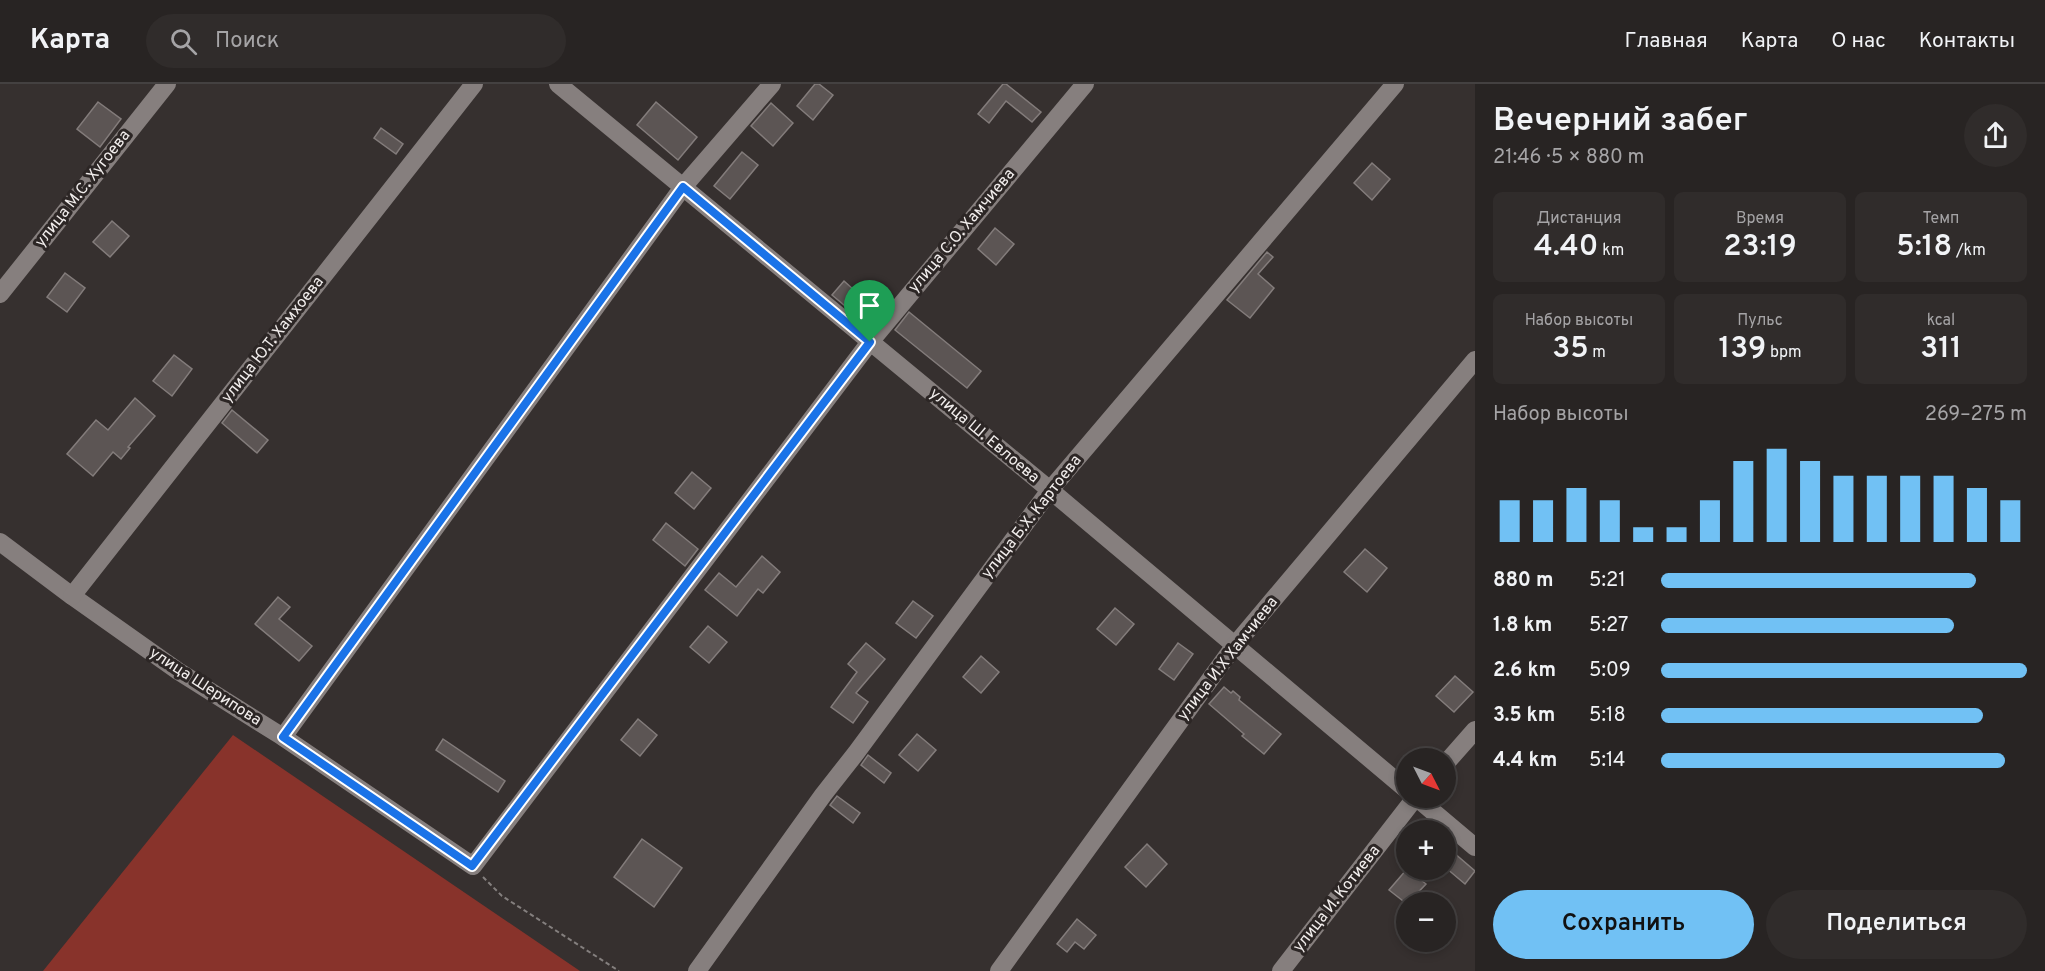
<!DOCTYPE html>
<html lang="ru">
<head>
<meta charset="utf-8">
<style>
  body { margin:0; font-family:Overpass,sans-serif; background:#302c2b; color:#f1f3f6; height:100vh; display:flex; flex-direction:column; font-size:22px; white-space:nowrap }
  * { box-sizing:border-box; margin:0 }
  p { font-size:20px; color:#a5a4a6 }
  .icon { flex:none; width:33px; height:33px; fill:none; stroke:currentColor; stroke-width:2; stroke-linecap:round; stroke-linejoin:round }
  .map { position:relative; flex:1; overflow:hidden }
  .details { display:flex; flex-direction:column; background:#282423; width:570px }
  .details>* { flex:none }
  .needle { width:39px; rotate:132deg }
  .tools { position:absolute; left:1396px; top:664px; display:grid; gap:12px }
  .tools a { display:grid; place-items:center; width:60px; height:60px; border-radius:50%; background:#282423; box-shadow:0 3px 9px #0003,0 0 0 2px #444141; font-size:30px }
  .pin { position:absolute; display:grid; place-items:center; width:51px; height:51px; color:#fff; margin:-62px -26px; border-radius:50% 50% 50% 0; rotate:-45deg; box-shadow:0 0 6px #0007 }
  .pin .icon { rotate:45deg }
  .round { display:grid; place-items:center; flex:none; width:63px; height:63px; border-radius:32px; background:#302c2b }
  .overview { display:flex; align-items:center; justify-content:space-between; height:102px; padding:0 18px }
  h1 { font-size:33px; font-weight:600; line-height:45px }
  .metrics { display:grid; grid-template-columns:repeat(3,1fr); gap:9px; height:102px; padding:6px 18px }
  .metrics div { display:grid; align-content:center; border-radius:9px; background:#302c2b; text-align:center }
  .metrics b { font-size:30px; font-weight:600 }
  .metrics small { font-size:16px; font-weight:400 }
  .metrics p { font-size:16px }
  .chart { height:168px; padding:12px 18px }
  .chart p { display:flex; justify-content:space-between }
  .chart svg { width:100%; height:108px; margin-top:6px; stroke:#71c1f4; stroke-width:6 }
  .primary-button { display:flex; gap:12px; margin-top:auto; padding:12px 18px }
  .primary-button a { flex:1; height:69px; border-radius:36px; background:#71c1f4; color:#111; font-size:24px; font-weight:600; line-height:69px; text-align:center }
  .primary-button a+a { background:#302c2b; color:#f1f3f6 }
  ul { padding:0 18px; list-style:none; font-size:20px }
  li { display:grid; grid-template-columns:96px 72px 1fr; align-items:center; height:45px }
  li i { height:15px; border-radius:8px; background:#71c1f4 }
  header { display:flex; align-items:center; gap:36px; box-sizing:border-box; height:84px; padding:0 30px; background:#282423; border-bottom:2px solid #444141 }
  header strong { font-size:28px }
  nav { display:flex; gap:33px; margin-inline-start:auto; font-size:21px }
  .search { width:420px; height:54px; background:#302c2b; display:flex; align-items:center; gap:15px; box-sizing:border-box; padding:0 21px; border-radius:33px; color:#a5a4a6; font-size:22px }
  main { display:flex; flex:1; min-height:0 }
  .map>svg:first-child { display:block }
</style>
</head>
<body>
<header>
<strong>Карта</strong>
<div class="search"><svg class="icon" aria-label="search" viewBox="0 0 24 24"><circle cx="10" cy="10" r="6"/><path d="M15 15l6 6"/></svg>Поиск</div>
<nav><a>Главная</a><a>Карта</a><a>О нас</a><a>Контакты</a></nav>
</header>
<main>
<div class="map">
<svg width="1475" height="887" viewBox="0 0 1475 887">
  <rect width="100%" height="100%" fill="#36302f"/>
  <path fill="#88332b" d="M233 651 580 887H43Z"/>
  <g fill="#5c5554" stroke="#837c7b" stroke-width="1.5">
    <path d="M815 0H819L833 11 813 36 797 22Z"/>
    <path d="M1003 0H1006L1041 28 1032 38 1006 17 989 39 978 30Z"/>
    <path d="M98 18 121 35 100 63 77 45Z"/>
    <path d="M656 18 697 53 678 76 637 41Z"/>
    <path d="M771 19 793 39 773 62 751 42Z"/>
    <path d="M381 44 403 60 396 70 374 54Z"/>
    <path d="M742 68 758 81 730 115 714 102Z"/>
    <path d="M1372 79 1390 95 1372 116 1354 99Z"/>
    <path d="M112 137 129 152 110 173 93 158Z"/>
    <path d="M995 144 1014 160 996 181 978 165Z"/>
    <path d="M1267 168 1273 173 1258 190 1274 204 1250 234 1227 216Z"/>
    <path d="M65 189 85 204 67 228 47 213Z"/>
    <path d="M844 197 875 225 863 237 832 211Z"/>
    <path d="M909 228 981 287 967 304 895 246Z"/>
    <path d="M174 271 192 285 172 312 153 297Z"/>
    <path d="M135 314 155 332 128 363 130 364 121 375 113 368 93 392 67 370 96 336 108 346Z"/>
    <path d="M232 326 268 356 257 369 222 339Z"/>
    <path d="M692 388 711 404 694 425 675 409Z"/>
    <path d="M666 439 698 465 685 482 653 456Z"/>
    <path d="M1365 465 1387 484 1367 508 1344 488Z"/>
    <path d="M762 472 780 488 763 509 758 505 737 532 705 506 719 489 736 503Z"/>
    <path d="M278 513 290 523 279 535 312 562 299 577 255 540Z"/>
    <path d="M913 517 933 532 916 554 896 539Z"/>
    <path d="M1115 524 1134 540 1116 561 1097 545Z"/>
    <path d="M708 542 727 558 709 579 690 563Z"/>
    <path d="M866 559 885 575 856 609 868 618 853 639 831 623 857 588 848 580Z"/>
    <path d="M1178 559 1193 570 1174 596 1159 585Z"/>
    <path d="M981 572 999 588 981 609 963 593Z"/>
    <path d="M1455 592 1473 608 1454 628 1436 612Z"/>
    <path d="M1224 603 1231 609 1233 607 1240 613 1239 616 1281 650 1264 670 1242 652 1244 650 1209 620Z"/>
    <path d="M638 635 657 651 640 672 621 656Z"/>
    <path d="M917 650 936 666 918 687 899 671Z"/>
    <path d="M443 655 505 697 498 708 436 666Z"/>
    <path d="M868 671 891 689 884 699 861 681Z"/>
    <path d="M837 712 860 729 853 739 830 721Z"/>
    <path d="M642 755 682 784 654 823 614 793Z"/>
    <path d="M1147 760 1167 780 1146 803 1125 783Z"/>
    <path d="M1446 762 1475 787 1465 800 1446 784Z"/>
    <path d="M1407 785 1426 800 1407 820 1389 806Z"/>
    <path d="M1077 835 1096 851 1084 865 1075 858 1067 868 1057 860Z"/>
  </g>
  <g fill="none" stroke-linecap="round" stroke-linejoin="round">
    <path stroke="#847f7e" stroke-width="2" stroke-dasharray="4.5 3" stroke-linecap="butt" d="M483 793 502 812 619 887"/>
    <g stroke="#867f7e" stroke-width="18">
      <path d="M558 0 1050 406 1407 706"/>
      <path d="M0 210 167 0"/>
      <path d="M0 458 72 512 178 587 283 653 473 782 870 258 1085 0"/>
      <path d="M72 512 474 0"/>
      <path d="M283 653 683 103 772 0"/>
      <path d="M1446 679 1475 646"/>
      <path d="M1417 714 1475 763"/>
      <path d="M697 887 823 711 856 669 1050 406 1395 0"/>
      <path d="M999 887 1235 561 1475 276"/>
      <path d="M1281 887 1415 714"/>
    </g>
  </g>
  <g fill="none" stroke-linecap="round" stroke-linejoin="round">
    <defs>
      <path id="route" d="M683 103 870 258 472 782 283 653Z"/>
    </defs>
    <use href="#route" stroke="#fff" stroke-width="12"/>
    <use href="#route" stroke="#1a73e8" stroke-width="8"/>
  </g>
  <g text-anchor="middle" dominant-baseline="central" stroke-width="6" stroke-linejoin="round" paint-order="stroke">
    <g font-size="16" fill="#f1edec" stroke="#2c2625">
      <text transform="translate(83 105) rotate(-52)">улица М.С. Хугоева</text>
      <text transform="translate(962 147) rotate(-50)">улица С.О. Хамчиева</text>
      <text transform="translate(273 256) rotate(-52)">улица Ю.Т. Хамхоева</text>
      <text transform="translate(984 352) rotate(40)">улица Ш. Евлоева</text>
      <text transform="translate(1032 433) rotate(-52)">улица Б.Х. Картоева</text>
      <text transform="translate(1228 575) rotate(-52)">улица И.Х Хамчиева</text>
      <text transform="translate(205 603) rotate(33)">улица Шерипова</text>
      <text transform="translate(1337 815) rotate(-52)">улица И. Котиева</text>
    </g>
  </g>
</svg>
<div class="tools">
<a><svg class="needle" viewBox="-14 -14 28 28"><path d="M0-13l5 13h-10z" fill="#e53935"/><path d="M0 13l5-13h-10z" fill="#a5a4a6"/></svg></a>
<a>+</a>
<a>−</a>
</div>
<div class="pin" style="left:870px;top:258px;background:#1e9e55"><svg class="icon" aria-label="arrive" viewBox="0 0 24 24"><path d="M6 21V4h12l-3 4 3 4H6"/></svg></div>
</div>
<section class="details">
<div class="overview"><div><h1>Вечерний забег</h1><p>21:46 · 5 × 880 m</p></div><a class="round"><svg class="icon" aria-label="share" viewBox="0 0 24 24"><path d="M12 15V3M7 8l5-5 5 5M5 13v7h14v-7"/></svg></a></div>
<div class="metrics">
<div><p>Дистанция</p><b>4.40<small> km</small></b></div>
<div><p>Время</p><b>23:19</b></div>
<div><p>Темп</p><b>5:18<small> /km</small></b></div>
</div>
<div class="metrics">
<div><p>Набор высоты</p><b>35<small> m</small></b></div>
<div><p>Пульс</p><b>139<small> bpm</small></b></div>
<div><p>kcal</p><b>311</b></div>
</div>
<div class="chart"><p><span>Набор высоты</span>269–275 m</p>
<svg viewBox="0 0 160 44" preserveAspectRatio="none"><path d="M5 44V27M15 44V27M25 44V22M35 44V27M45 44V38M55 44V38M65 44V27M75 44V11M85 44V6M95 44V11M105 44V17M115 44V17M125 44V17M135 44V17M145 44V22M155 44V27"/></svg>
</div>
<ul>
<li><b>880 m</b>5:21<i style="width:86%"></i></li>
<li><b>1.8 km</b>5:27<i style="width:80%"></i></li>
<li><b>2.6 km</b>5:09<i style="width:100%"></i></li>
<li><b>3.5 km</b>5:18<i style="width:88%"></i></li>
<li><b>4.4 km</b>5:14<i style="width:94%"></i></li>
</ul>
<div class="primary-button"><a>Сохранить</a><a>Поделиться</a></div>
</section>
</main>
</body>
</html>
